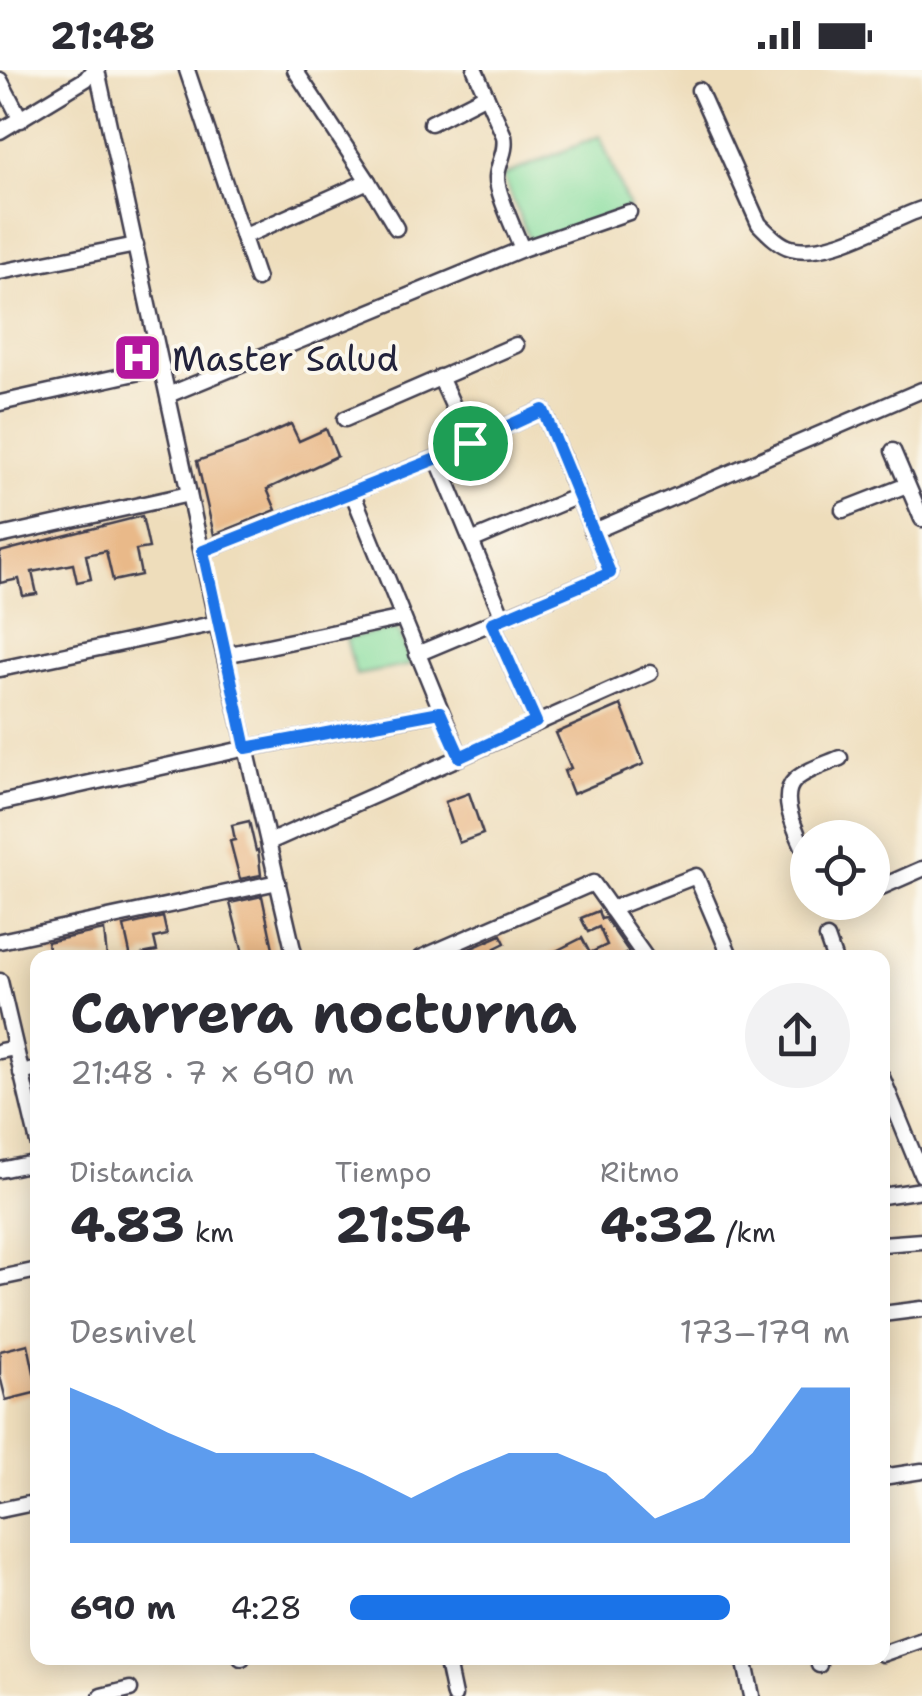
<!DOCTYPE html>
<html lang="es">
<head>
<meta charset="utf-8">
<style>
  body { margin:0; font-family:"Shantell Sans",sans-serif; background:#f2f2f3; color:#2b2b33; height:100vh; display:flex; flex-direction:column; font-size:38px; white-space:nowrap }
  * { box-sizing:border-box; margin:0 }
  p { font-size:32px; color:#7c7c81 }
  .icon { flex:none; width:55px; height:55px; fill:none; stroke:currentColor; stroke-width:2; stroke-linecap:round; stroke-linejoin:round }
  .map { position:relative; flex:1; overflow:hidden }
  .side { position:absolute; left:30px; top:880px; width:860px; height:715px; display:flex; flex-direction:column; background:#fff; border-radius:20px; box-shadow:0 5px 25px #0003 }
  .side>* { flex:none }
  .controls { position:absolute; left:790px; top:750px; display:grid; gap:20px }
  .controls a { display:grid; place-items:center; width:100px; height:100px; border-radius:50%; background:#fff; box-shadow:0 5px 25px #0003; font-size:50px }
  .pin { position:absolute; display:grid; place-items:center; width:85px; height:85px; color:#fff; margin:-42px; border:5px solid #fff; border-radius:50%; box-shadow:0 2px 10px #0007 }
  .round { display:grid; place-items:center; flex:none; width:105px; height:105px; border-radius:52px; background:#f2f2f3 }
  .headline { display:flex; align-items:center; justify-content:space-between; height:170px; padding:0 40px }
  h1 { font-size:55px; font-weight:700; line-height:75px }
  .stats { display:grid; grid-template-columns:repeat(3,1fr); gap:15px; height:170px; padding:10px 40px }
  .stats div { display:grid; align-content:center }
  .stats b { font-size:50px; font-weight:700 }
  .stats small { font-size:28px; font-weight:400 }
  .stats p { font-size:28px }
  .chart { height:280px; padding:20px 40px }
  .chart p { display:flex; justify-content:space-between }
  .chart svg { width:100%; height:180px; margin-top:10px; fill:#1a73e8; opacity:.7 }
  ul { padding:0 40px; list-style:none; font-size:32px }
  li { display:grid; grid-template-columns:160px 120px 1fr; align-items:center; height:75px }
  li i { height:25px; border-radius:12px; background:#1a73e8 }
  .status { display:flex; justify-content:space-between; align-items:center; height:70px; padding:0 50px; background:#fff; direction:ltr }
  .status svg { height:28px; fill:currentColor }
  .map>svg:first-child { display:block }
</style>
</head>
<body>
<div class="status"><b>21:48</b><svg viewBox="0 0 49 12"><path d="M0 12V9h3v3zM5 12V6h3v6zM10 12V3h3v9zM15 12V0h3v12zM26 1h20v11H26zM47 4h2v5h-2z"/></svg></div>
<div class="map">
<svg width="922" height="1626" viewBox="0 0 922 1626">
  <rect width="100%" height="100%" fill="#fbf7ec"/>
  <filter id="ink" filterUnits="userSpaceOnUse"><feTurbulence type="fractalNoise" baseFrequency=".01" numOctaves="2"/><feDisplacementMap in="SourceGraphic" scale="20" xChannelSelector="R" yChannelSelector="G"/><feConvolveMatrix kernelMatrix="1 2 1 2 8 2 1 2 1" color-interpolation-filters="sRGB"/></filter>
  <filter id="wash" filterUnits="userSpaceOnUse"><feTurbulence type="fractalNoise" baseFrequency=".0048" numOctaves="4" result="noise"/><feDisplacementMap in="SourceGraphic" scale="40" xChannelSelector="R" yChannelSelector="G"/><feGaussianBlur stdDeviation="2.25" result="paint"/><feColorMatrix in="noise" values="0 0 0 0 0 0 0 0 0 0 0 0 0 0 0 0 0 1.4 0 .05"/><feComposite in="paint" operator="in"/></filter>
  <g filter="url(#wash)">
    <rect width="100%" height="100%" fill="#edb"/>
    <g fill="#8adea0" stroke="#56806e" stroke-width="2.5">
      <path d="M600 66 629 138 532 177 503 106Z"/>
      <path d="M395 559 400 563 411 595 356 605 346 568Z"/>
    </g>
    <g id="blocks">
      <g fill="#e9b989">
        <path d="M291 354 299 371 326 359 337 386 267 419 276 440 214 465 197 391 246 374Z"/>
        <path d="M142 446 149 478 136 480 141 505 113 511 106 481 86 485 91 509 77 512 73 494 32 502 37 524 23 526 19 509 0 513V482Z"/>
        <path d="M621 635 644 694 573 724 564 701 571 698 556 663Z"/>
        <path d="M469 723 483 764 459 773 445 732Z"/>
        <path d="M249 751 256 781 258 780 261 805 240 809 230 771 235 770 232 755Z"/>
        <path d="M262 826 275 888H257L256 885 244 887 230 833Z"/>
        <path d="M598 841 601 849 605 848 629 882 617 888H542L582 868 590 883 607 875 599 857 588 862 581 848Z"/>
        <path d="M163 847 167 865 154 868 157 881 142 884 143 888H131L124 856Z"/>
        <path d="M104 860 107 888H53L52 883 49 884 47 872Z"/>
        <path d="M501 865 505 873 495 878 500 888H449Z"/>
        <path d="M28 1274 38 1322 6 1330 0 1306V1281Z"/>
      </g>
    </g>
  </g>
  <g filter="url(#ink)">
    <use href="#blocks" fill-opacity="0" stroke="#413e4e" stroke-width="2.5"/>
    <g fill="none" stroke-linecap="round" stroke-linejoin="round">
      <defs>
        <g id="minor">
          <path d="M97 0 217 553 295 888"/>
          <path d="M187 0 257 209"/>
          <path d="M295 0 368 111 396 158"/>
          <path d="M475 0 504 66C507 82 498 92 497 107 496 122 516 163 522 179"/>
          <path d="M0 10 21 50"/>
          <path d="M699 20 759 154C768 163 779 175 791 178 830 188 886 151 922 139"/>
          <path d="M431 53 486 25"/>
          <path d="M0 61 86 9 93 0"/>
          <path d="M243 167 368 111"/>
          <path d="M0 202 136 175"/>
          <path d="M440 307 470 373"/>
          <path d="M168 325 522 179 629 142"/>
          <path d="M0 333 162 297"/>
          <path d="M345 349 516 275"/>
          <path d="M893 381 922 449"/>
          <path d="M437 388 503 548"/>
          <path d="M352 422 460 687"/>
          <path d="M843 440 907 415"/>
          <path d="M592 462 922 320"/>
          <path d="M0 466 189 424"/>
          <path d="M471 471 578 426"/>
          <path d="M203 481 437 388 543 340 610 503 417 584"/>
          <path d="M492 553 536 652"/>
          <path d="M225 585 403 548"/>
          <path d="M0 599 217 553"/>
          <path d="M0 733 247 678 441 642"/>
          <path d="M269 772 650 603"/>
          <path d="M808 788C800 768 776 728 795 710 806 700 826 694 840 688"/>
          <path d="M872 821 922 799"/>
          <path d="M828 832 836 835 845 832"/>
          <path d="M611 839 696 806 731 888"/>
          <path d="M827 868 834 888"/>
          <path d="M0 871 278 812"/>
          <path d="M421 888 593 813 646 888"/>
          <path d="M0 911 38 1073"/>
          <path d="M0 981 15 978"/>
          <path d="M21 1003 38 999"/>
          <path d="M882 1007 922 1105"/>
          <path d="M0 1100 38 1092"/>
          <path d="M882 1126 922 1120"/>
          <path d="M882 1174 922 1171"/>
          <path d="M0 1208 38 1200"/>
          <path d="M882 1244 922 1239"/>
          <path d="M882 1407 922 1401"/>
          <path d="M0 1440 38 1432"/>
          <path d="M882 1584 922 1570"/>
          <path d="M241 1588H242"/>
          <path d="M446 1588 454 1626"/>
          <path d="M744 1588 752 1626"/>
          <path d="M818 1588 819 1595"/>
          <path d="M447 1593 474 1588"/>
          <path d="M101 1626 130 1619"/>
        </g>
      </defs>
      <use href="#minor" stroke="#413e4e" stroke-width="19"/>
      <use href="#minor" stroke="#fff" stroke-width="14"/>
    </g>
  </g>
  <g fill="none" stroke-linecap="round" stroke-linejoin="round" filter="url(#ink)">
    <defs>
      <path id="route" d="M543 340 610 503 492 553 536 652 460 687 440 642 246 678 203 481 438 388Z"/>
    </defs>
    <use href="#route" stroke="#fff" stroke-width="20"/>
    <use href="#route" stroke="#1a73e8" stroke-width="12"/>
  </g>
  <defs>
    <symbol id="hospital-square" viewBox="-11 -11 22 22"><rect x="-9" y="-9" width="18" height="18" rx="4" fill="#b5179e" stroke="#fbf7ec"/><path d="M-5-5h3v3.5h4V-5h3V5h-3V1.5h-4V5h-3Z" fill="#fff"/></symbol>
  </defs>
  <g fill-rule="evenodd">
    <use href="#hospital-square" x="110" y="260" width="55" height="55"/>
  </g>
  <g text-anchor="middle" dominant-baseline="central" stroke-width="8" stroke-linejoin="round" paint-order="stroke">
    <g font-size="35" fill="#22223b" stroke="#fbf7ec" text-anchor="start">
      <text x="172" y="288">Master Salud</text>
    </g>
  </g>
</svg>
<div class="controls">
<a><svg class="icon" aria-label="locate" viewBox="0 0 24 24"><circle cx="12" cy="12" r="6"/><path d="M12 2v4M12 18v4M2 12h4M18 12h4"/></svg></a>
</div>
<div class="pin" style="left:470px;top:373px;background:#1e9e55"><svg class="icon" aria-label="arrive" viewBox="0 0 24 24"><path d="M6 21V4h12l-3 4 3 4H6"/></svg></div>
<section class="side">
<div class="headline"><div><h1>Carrera nocturna</h1><p>21:48 · 7 × 690 m</p></div><a class="round"><svg class="icon" aria-label="share" viewBox="0 0 24 24"><path d="M12 15V3M7 8l5-5 5 5M5 13v7h14v-7"/></svg></a></div>
<div class="stats">
<div><p>Distancia</p><b>4.83<small> km</small></b></div>
<div><p>Tiempo</p><b>21:54</b></div>
<div><p>Ritmo</p><b>4:32<small> /km</small></b></div>
</div>
<div class="chart"><p><span>Desnivel</span>173–179 m</p>
<svg viewBox="0 0 160 44" preserveAspectRatio="none"><path d="M0 44V6L10 11L20 17L30 22L40 22L50 22L60 27L70 33L80 27L90 22L100 22L110 27L120 38L130 33L140 22L150 6L160 6V44z"/></svg>
</div>
<ul>
<li><b>690 m</b>4:28<i style="width:76%"></i></li>
</ul>
</section>
</div>
</body>
</html>
